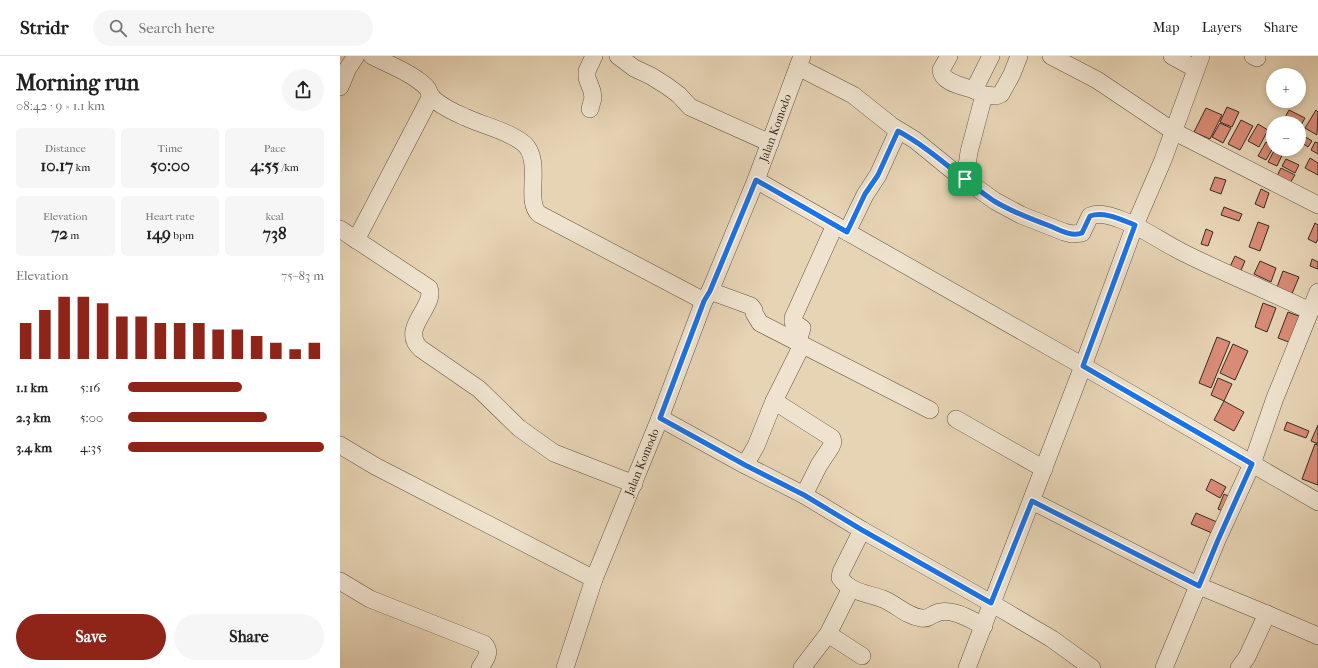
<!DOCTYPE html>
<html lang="en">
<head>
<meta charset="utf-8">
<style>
  body { margin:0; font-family:"IM FELL French Canon",serif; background:#f6f6f6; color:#222; height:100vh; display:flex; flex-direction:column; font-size:15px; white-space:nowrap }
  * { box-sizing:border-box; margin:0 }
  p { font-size:13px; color:#767676 }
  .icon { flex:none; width:22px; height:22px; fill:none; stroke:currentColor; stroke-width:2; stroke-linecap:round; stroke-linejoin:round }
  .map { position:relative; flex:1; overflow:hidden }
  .drawer { display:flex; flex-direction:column; background:#fff; width:340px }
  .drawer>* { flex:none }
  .fabs { position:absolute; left:926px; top:12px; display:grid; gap:8px }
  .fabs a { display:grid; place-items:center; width:40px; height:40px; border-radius:50%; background:#fff; box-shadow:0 2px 6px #0003; font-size:20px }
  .pin { position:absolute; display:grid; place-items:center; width:34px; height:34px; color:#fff; margin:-17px; border-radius:8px; box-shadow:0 2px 6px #0006 }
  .round { display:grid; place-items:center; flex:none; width:42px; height:42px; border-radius:21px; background:#f6f6f6 }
  .summary { display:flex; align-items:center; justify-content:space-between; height:68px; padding:0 16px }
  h1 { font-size:22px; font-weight:800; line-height:30px }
  .stats { display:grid; grid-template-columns:repeat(3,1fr); gap:6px; height:68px; padding:4px 16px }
  .stats div { display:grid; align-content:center; border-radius:6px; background:#f6f6f6; text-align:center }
  .stats b { font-size:17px; font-weight:800 }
  .stats small { font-size:11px; font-weight:400 }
  .stats p { font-size:11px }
  .chart { height:112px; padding:8px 16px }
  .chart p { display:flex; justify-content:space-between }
  .chart svg { width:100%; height:72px; margin-top:4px; stroke:#8f2418; stroke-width:6 }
  .action { display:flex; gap:8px; margin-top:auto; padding:8px 16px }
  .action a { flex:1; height:46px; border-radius:24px; background:#8f2418; color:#fff; font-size:16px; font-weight:800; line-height:46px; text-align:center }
  .action a+a { background:#f6f6f6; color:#222 }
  ul { padding:0 16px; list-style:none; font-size:13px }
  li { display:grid; grid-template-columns:64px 48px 1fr; align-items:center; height:30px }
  li i { height:10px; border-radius:5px; background:#8f2418 }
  header { display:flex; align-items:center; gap:24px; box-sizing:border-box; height:56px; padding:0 20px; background:#fff; border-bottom:1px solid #e0e0e0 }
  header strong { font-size:19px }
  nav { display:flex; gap:22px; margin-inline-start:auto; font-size:14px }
  .search { width:280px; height:36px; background:#f6f6f6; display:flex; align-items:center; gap:10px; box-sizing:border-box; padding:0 14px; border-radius:22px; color:#767676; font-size:15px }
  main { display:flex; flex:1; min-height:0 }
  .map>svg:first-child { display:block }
</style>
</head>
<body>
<header>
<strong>Stridr</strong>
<div class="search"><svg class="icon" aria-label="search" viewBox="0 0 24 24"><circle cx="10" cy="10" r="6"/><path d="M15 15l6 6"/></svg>Search here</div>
<nav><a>Map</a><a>Layers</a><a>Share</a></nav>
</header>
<main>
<section class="drawer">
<div class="summary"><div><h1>Morning run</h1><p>08:42 · 9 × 1.1 km</p></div><a class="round"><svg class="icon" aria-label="share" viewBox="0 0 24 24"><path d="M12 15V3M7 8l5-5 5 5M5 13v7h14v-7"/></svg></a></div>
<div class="stats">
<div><p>Distance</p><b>10.17<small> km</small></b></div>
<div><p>Time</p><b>50:00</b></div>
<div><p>Pace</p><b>4:55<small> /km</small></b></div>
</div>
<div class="stats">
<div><p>Elevation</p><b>72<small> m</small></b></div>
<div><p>Heart rate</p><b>149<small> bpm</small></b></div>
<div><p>kcal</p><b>738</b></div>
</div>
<div class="chart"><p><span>Elevation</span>75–83 m</p>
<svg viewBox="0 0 160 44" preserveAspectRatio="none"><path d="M5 44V22M15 44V14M25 44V6M35 44V6M45 44V10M55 44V18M65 44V18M75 44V22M85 44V22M95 44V22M105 44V26M115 44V26M125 44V30M135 44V34M145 44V38M155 44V34"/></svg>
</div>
<ul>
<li><b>1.1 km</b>5:16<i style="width:58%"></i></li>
<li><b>2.3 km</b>5:00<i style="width:71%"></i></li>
<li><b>3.4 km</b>4:35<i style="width:100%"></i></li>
</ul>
<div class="action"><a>Save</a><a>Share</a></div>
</section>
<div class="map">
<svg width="978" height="612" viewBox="0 0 978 612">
  <rect width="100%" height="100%" fill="#e7d4b5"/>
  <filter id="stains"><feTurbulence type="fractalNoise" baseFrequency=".005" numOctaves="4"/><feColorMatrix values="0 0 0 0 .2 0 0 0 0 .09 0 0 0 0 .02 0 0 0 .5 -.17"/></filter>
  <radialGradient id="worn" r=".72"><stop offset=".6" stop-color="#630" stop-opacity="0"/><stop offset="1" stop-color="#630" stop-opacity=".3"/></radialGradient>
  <g fill="#d98b76" stroke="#392c21">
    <path d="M887 51 899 56 892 71 880 66Z"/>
    <path d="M866 52 882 59 870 83 854 76Z"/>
    <path d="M949 54 965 62 960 71 959 70V67H953L944 63Z"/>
    <path d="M976 54 978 56 977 79 965 72Z"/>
    <path d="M901 64 913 70 900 94 888 88Z"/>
    <path d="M880 67 891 72 883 87 872 81Z"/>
    <path d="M918 68 928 74 919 91 908 85Z"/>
    <path d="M959 77 972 85 968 91 959 85Z"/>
    <path d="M926 86 933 90V92L926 104 918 100Z"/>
    <path d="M975 86 978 87V98L971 94Z"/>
    <path d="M935 93H940L944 95 937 110 928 106Z"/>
    <path d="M970 102 978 107V119L965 112Z"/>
    <path d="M946 103 959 109 955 117 942 110Z"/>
    <path d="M941 112 955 119 950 127 937 120Z"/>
    <path d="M875 121 886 124 881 138 870 134Z"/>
    <path d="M921 133 929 137 924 152 915 148Z"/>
    <path d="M884 151 902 158 899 165 881 159Z"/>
    <path d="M918 166 929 170 920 195 909 191Z"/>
    <path d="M975 167 978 169V183L976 187 968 183Z"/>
    <path d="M866 173 873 176 868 190 861 188Z"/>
    <path d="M895 200 905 205 899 219 888 215Z"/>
    <path d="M972 203 978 206V213L970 210Z"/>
    <path d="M920 205 936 212 931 226 914 218Z"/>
    <path d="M943 215 959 221 951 240 936 234Z"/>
    <path d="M923 247 936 252 927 276 915 271Z"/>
    <path d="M948 256 964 262 954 288 938 282Z"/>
    <path d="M877 281 890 286 871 332 859 327Z"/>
    <path d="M893 288 908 295 895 324 880 317Z"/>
    <path d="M878 322 892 328 884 345 871 339Z"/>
    <path d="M884 345 904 356 894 375 874 364Z"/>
    <path d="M947 366 969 375 966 382 944 374Z"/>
    <path d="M978 369V388L971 385Z"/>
    <path d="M975 388 978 389V429L962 423Z"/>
    <path d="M871 423 886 431 880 442 866 434Z"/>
    <path d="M884 438 895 443 889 458 878 453Z"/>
    <path d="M856 457 877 466 872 477 851 468Z"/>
  </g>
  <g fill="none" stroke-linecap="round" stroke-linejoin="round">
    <defs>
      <g id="minor">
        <path d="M32 0C46 7 62 13 75 22 79 25 84 28 87 32 89 34 89 38 91 40 97 48 115 57 125 61 141 69 176 77 187 91 201 110 185 145 199 158L364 245"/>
        <path d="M278 0 294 12 311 20 327 30 339 39 350 51 430 87"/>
        <path d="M609 0 601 14C602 27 623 30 634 34"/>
        <path d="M711 0 757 24 833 75 978 149"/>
        <path d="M832 0 856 13"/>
        <path d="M913 0 917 2"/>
        <path d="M458 11 513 39 552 70 575 84 613 115 655 145 681 159 724 176 732 178 742 177 750 160C760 156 772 160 782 164 803 172 822 186 842 196 883 217 927 234 970 255"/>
        <path d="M0 31 8 12 16 0"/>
        <path d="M644 39 634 34 651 0"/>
        <path d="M250 53 253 42 252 35 247 22V15L254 0"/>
        <path d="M625 123 629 96 644 39 656 40 661 38 672 18 679 0"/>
        <path d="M416 124 743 310 978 446"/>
        <path d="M0 173 89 232C97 250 58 273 81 293L139 333 179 372 214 397 294 428"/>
        <path d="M507 176 525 139 538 119 558 75"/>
        <path d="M16 184 91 40"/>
        <path d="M370 235 411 250 414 254V257L420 267 590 354"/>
        <path d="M458 286 462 272 453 266V262L495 169"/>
        <path d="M434 345 462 289"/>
        <path d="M320 362 405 409 464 439 522 474 651 547 712 583 752 612"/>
        <path d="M616 363 704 413"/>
        <path d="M0 389 35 410 254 523"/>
        <path d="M405 409 416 390 434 345 492 382 493 386 491 391 479 409 464 439"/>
        <path d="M692 445 859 530 927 558 978 580"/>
        <path d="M522 474 501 516 500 522C511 537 527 537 543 543 556 548 566 560 581 562 588 564 593 557 600 556 615 553 631 564 644 570"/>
        <path d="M0 525 30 543 144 588C152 596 145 604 140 612"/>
        <path d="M488 578 522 600"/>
        <path id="s1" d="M225 612 254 523 320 362 364 245 370 235 416 124 462 0"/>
        <path d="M462 612 488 578 511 532"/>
        <path d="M627 612 743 310 795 169 823 104 861 0"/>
        <path d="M824 612 877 484 912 408 935 342 978 236"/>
        <path d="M899 612 907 601 927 558"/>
      </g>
    </defs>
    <use href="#minor" stroke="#645646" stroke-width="18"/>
    <use href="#minor" stroke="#efe3cf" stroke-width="17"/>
  </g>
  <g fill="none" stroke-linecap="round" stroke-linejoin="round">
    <defs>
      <path id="route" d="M558 75C593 94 621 123 654 145 672 156 691 163 710 170 720 174 731 181 742 177L750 160C764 155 782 164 795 169L743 310 912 408 878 484 859 530 692 445 651 547 522 474 464 439 405 409 320 362 364 245 370 235 416 124 507 176 525 138 538 119Z"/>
    </defs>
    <use href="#route" stroke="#fff" stroke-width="8"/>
    <use href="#route" stroke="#1a73e8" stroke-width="5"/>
  </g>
  <g text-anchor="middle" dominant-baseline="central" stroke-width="3.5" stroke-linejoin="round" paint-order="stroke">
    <g font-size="12" fill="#392c21" stroke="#efe3cf">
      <text stroke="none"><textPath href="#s1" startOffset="580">Jalan Komodo</textPath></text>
      <text stroke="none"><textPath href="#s1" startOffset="220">Jalan Komodo</textPath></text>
    </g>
  </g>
  <rect width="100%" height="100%" filter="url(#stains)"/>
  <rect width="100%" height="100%" fill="url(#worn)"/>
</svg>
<div class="fabs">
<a>+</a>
<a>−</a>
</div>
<div class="pin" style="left:625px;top:123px;background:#1e9e55"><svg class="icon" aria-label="arrive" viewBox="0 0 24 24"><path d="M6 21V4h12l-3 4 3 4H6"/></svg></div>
</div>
</main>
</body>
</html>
